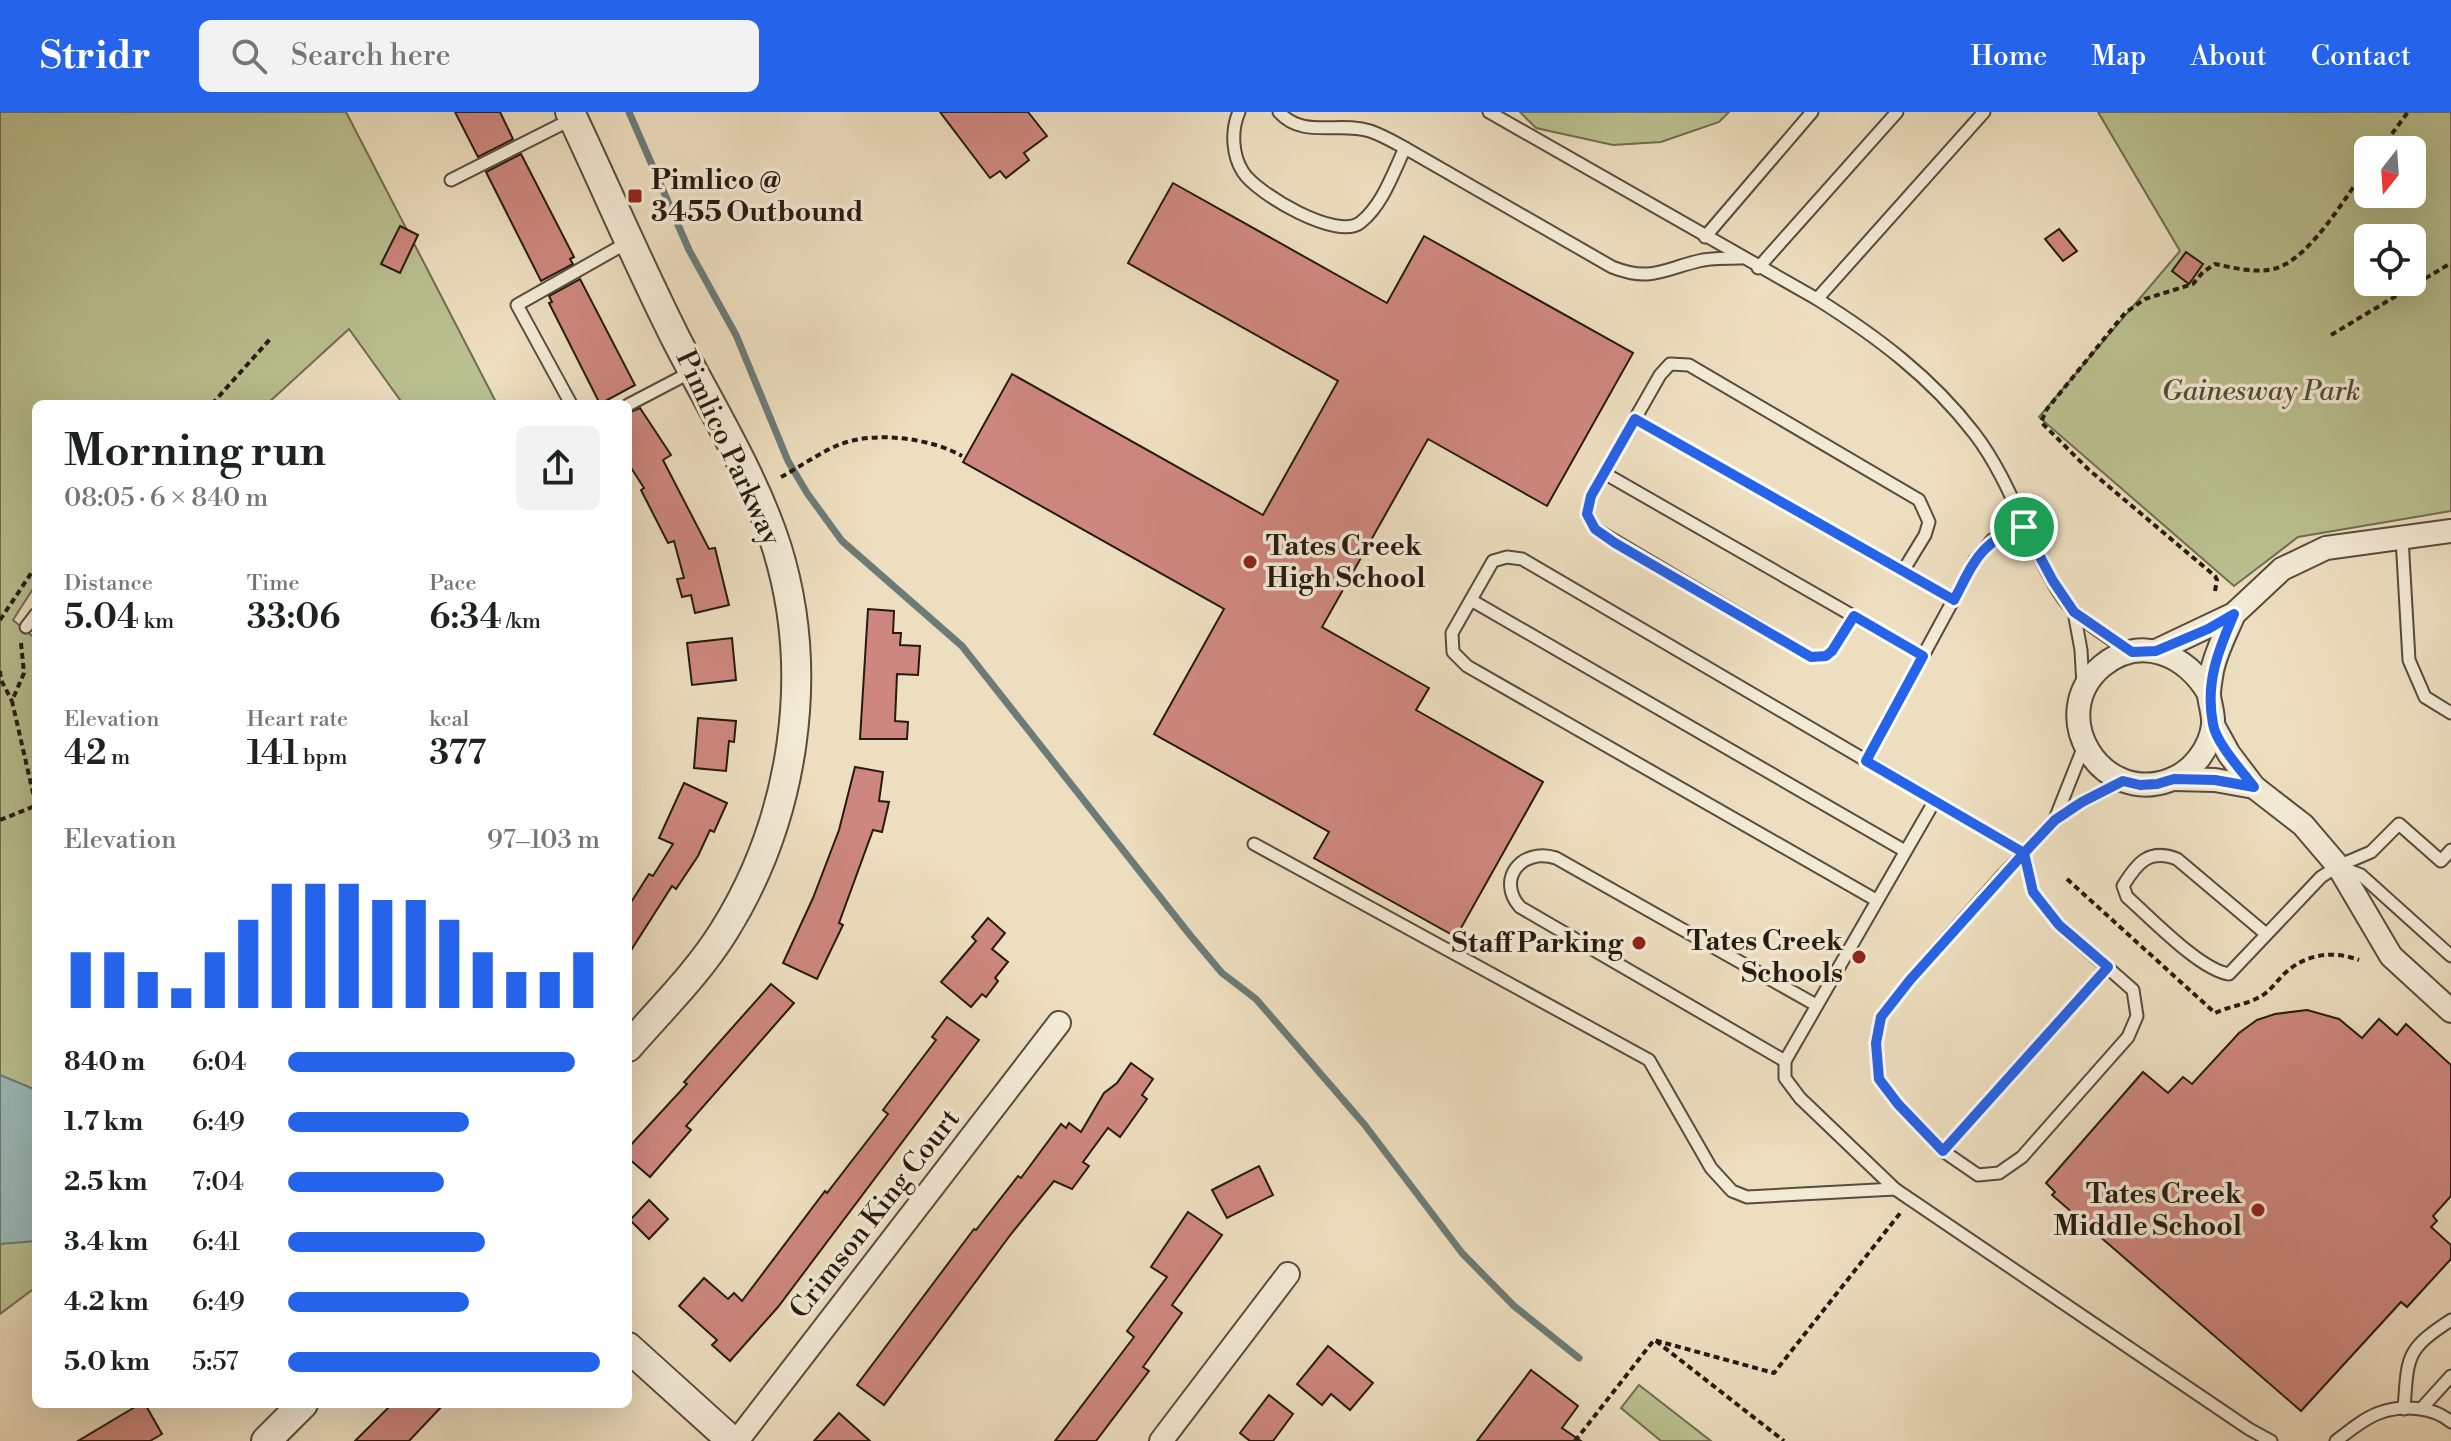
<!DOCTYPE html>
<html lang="en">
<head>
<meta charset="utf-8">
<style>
  body { margin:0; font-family:"Libre Bodoni",serif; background:#f2f2f2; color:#202124; height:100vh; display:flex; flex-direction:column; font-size:30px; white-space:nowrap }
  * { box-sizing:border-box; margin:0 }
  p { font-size:26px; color:#757577 }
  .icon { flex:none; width:44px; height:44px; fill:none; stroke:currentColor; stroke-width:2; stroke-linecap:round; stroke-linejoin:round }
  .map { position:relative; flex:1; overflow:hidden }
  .drawer { position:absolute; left:32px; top:288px; width:600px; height:1008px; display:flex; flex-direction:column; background:#fff; border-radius:12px; box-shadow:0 8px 32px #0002 }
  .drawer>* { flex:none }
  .needle { width:52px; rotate:197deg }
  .fabs { position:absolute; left:2354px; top:24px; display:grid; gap:16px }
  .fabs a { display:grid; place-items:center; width:72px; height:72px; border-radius:12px; background:#fff; box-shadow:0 8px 32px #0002; font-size:40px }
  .pin { position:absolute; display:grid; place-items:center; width:68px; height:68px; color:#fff; margin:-34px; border:4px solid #fff; border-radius:50%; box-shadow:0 2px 8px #0007 }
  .round { display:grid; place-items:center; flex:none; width:84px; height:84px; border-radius:12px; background:#f2f2f2 }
  .head { display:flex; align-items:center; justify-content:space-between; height:136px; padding:0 32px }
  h1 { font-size:44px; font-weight:600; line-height:60px }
  .figures { display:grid; grid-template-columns:repeat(3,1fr); gap:12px; height:136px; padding:8px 32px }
  .figures div { display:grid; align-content:center }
  .figures b { font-size:34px; font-weight:600 }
  .figures small { font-size:22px; font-weight:400 }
  .figures p { font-size:22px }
  .chart { height:224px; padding:16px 32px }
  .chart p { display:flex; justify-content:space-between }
  .chart svg { width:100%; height:144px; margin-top:8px; stroke:#2563eb; stroke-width:6 }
  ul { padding:0 32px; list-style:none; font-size:26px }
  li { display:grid; grid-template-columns:128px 96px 1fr; align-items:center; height:60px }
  li i { height:20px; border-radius:10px; background:#2563eb }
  header { display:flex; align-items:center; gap:48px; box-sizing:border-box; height:112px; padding:0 40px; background:#2563eb; color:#fff }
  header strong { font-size:38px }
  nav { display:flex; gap:44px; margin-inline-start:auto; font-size:28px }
  .search { width:560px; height:72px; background:#f2f2f2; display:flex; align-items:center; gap:20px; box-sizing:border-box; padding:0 28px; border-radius:12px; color:#757577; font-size:30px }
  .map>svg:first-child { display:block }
</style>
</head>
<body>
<header>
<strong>Stridr</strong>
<div class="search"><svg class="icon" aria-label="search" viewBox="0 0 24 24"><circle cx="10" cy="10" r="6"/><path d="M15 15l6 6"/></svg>Search here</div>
<nav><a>Home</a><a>Map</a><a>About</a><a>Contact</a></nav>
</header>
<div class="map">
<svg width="2451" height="1329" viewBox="0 0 2451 1329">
  <rect width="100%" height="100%" fill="#eddebf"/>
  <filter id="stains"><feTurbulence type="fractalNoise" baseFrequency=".0025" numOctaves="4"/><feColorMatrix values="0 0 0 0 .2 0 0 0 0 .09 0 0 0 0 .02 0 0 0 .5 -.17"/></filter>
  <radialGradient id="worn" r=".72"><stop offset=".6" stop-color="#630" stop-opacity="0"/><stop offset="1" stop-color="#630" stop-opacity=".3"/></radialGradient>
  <g fill="#bac190" stroke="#706e51" stroke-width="2" fill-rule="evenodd">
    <path d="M0 0H346L497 292H403L349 217 267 292H36V472L13 508 36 527V1175L0 1202Z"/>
    <path d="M1520 0H1729L1719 10 1661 30 1613 33 1536 16Z"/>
    <path d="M2098 0H2451V399L2298 425 2234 474 2039 305 2180 139ZM2368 38H2412V82H2368ZM2368 126H2412V170H2368Z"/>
    <path d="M1639 1273 1711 1329H1661L1621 1296Z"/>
  </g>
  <path fill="#9bbbba" stroke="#6c7b77" stroke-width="2" d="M0 963 36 978V1129L0 1132Z"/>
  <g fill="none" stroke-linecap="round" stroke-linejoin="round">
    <path stroke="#6c7b77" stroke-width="7" d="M629 0 689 138 736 223 788 349 807 381 842 429 962 534 1190 823 1222 861 1256 887 1364 1012 1462 1141 1514 1194 1579 1246"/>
  </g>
  <g fill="#ce877e" stroke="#251b12" stroke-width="2">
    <path d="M455 0H500L513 27 478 45Z"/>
    <path d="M940 0H1028L1047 24 1024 41 1029 48 1006 66 1000 59 990 66Z"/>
    <path d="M521 42 574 145 570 147 573 152 541 169 486 60Z"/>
    <path d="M1173 71 1387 191 1424 124 1633 241 1547 394 1428 327 1322 515 1429 576 1416 598 1543 670 1456 825 1314 746 1329 720 1154 622 1224 497 963 350 1012 262 1263 403 1338 269 1128 151Z"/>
    <path d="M400 114 418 123 400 161 381 152Z"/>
    <path d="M2059 117 2077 139 2063 149 2045 127Z"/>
    <path d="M2186 140 2203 152 2189 172 2172 159Z"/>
    <path d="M580 167 635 273 600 292 549 191 552 190 549 184Z"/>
    <path d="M640 296 671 343 663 348 709 437 715 436 729 493 695 501 691 483 682 485 677 467 684 466 674 429 668 431 641 378 644 376 628 351V301Z"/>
    <path d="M868 497 894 499 893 521H901L900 533 920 534 918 563 897 562 895 609 908 610 907 627H860Z"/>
    <path d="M732 526 736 568 692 573 687 531Z"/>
    <path d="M698 606 736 609 734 630 729 629 726 659 694 656Z"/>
    <path d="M855 655 883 660 879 689 889 690 882 720 873 718 839 811 843 813 817 867 783 851 813 786 839 718Z"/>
    <path d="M684 671 727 691 714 720 710 718 698 744 676 777 672 774 628 843V795L649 762 653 764 673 732 659 726Z"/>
    <path d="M988 806 1005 821 992 837 1008 850 995 866 998 869 986 885 982 882 971 895 941 870 976 829 972 825Z"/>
    <path d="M771 872 794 891 686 1014 691 1018 650 1065 628 1046V1036L687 972 684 970Z"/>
    <path d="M2307 898 2339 907 2362 926 2379 907 2397 923 2406 912 2451 953V1084L2433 1104 2437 1109 2431 1115 2451 1133V1147L2407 1195 2401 1190 2301 1299 2052 1083 2055 1080 2046 1071 2143 960 2168 981 2183 965 2192 972 2239 921 2257 908 2275 902Z"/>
    <path d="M947 905 979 928 778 1195 730 1249 712 1233 717 1228 679 1194 704 1166 728 1187 734 1181 742 1189 825 1079 827 1081 888 1002 883 998 936 928 932 925Z"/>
    <path d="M1131 951 1153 967 1142 983 1147 987 1120 1025 1108 1016 1083 1050 1089 1054 1072 1077 1054 1069 1011 1122 884 1293 857 1273 974 1117 976 1118 1018 1064 1021 1066 1061 1012 1066 1016 1069 1011 1081 1020 1104 981 1117 971Z"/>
    <path d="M1259 1054 1273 1083 1227 1106 1212 1078Z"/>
    <path d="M649 1088 668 1107 649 1127 630 1108Z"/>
    <path d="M1188 1100 1222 1123 1172 1193 1182 1201 1143 1255 1149 1259 1096 1329H1055L1134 1225 1127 1219 1167 1165 1151 1155Z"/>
    <path d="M1328 1234 1373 1271 1350 1298 1331 1282 1322 1293 1297 1272Z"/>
    <path d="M1531 1258 1578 1294 1562 1316 1581 1329H1477Z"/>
    <path d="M1269 1283 1293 1302 1273 1329H1250L1240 1321Z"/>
    <path d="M140 1292H145L162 1322 150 1329H78Z"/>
    <path d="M392 1292H444L409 1329H355Z"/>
    <path d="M839 1301 870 1329H814Z"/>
  </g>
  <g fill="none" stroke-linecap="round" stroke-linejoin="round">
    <defs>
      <g id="service">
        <path d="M1239 0C1231 18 1232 43 1243 60 1256 81 1338 130 1361 110 1383 92 1393 61 1405 36"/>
        <path d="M1279 0C1303 27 1339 9 1370 19 1382 23 1394 30 1405 36L1612 155C1652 171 1665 156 1703 148 1715 146 1729 146 1741 146"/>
        <path d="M1489 0 1817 187C1876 224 1931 265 1974 321 2005 361 2022 412 2045 456 2053 471 2063 490 2076 501 2092 516 2112 528 2131 540"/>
        <path d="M451 68 572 7"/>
        <path d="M1705 125 1812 0"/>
        <path d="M1758 156 1897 0"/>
        <path d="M1817 187 1984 0"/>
        <path d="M571 292 517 193 630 129"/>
        <path d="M628 293 693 259"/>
        <path d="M1635 307 1954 488"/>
        <path d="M1604 361 1923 544"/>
        <path d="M2402 426 2409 548 2425 585 2451 601"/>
        <path d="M1471 488 1905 739"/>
        <path d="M2074 500 2081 538 2083 574"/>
        <path d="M1854 504 1832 539 1826 544 1811 545 1595 417 1587 402 1591 384 1660 263 1670 252 1689 253 1919 388 1929 410 1925 423 1903 459"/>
        <path d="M26 515 36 502"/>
        <path d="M1866 649 1975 448 1992 428 2024 415"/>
        <path d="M1934 690 1785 949V966L1800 986 1895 1077 2249 1317 2271 1329"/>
        <path d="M2055 707 2084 634"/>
        <path d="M1254 732 1649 948 1711 1056 1732 1079 1747 1085 1895 1077"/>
        <path d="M2340 755 2361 763 2451 844"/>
        <path d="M1876 788 1467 554 1453 540 1452 521 1493 449 1507 445 1522 447 2024 741 2033 780 2059 813 2133 878 2137 904 2128 925 2022 1045 1999 1061 1978 1063 1943 1039 1898 992 1879 967 1876 931 1881 905 1910 868 2001 765 2055 708 2082 690 2123 669"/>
        <path d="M2266 822 2177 747C2149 736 2137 751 2123 774L2127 785C2150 805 2200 858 2229 862L2321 765 2338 754 2371 740 2399 712 2441 749 2451 738"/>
        <path d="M1785 949 1520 795C1496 768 1521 735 1556 746L1816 893"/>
        <path d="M1943 1039 2108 855"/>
        <path d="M2422 1296 2451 1264"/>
        <path d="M2404 1297C2408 1244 2405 1238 2451 1208"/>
        <path d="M2336 1329C2349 1319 2363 1307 2379 1301 2401 1293 2433 1294 2451 1310"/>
      </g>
      <g id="minor">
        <path d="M2156 539 2234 502 2282 457 2326 436 2451 419"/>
        <path d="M2209 582C2187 543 2141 522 2102 554 2045 602 2100 694 2170 668 2192 660 2210 637 2213 613 2214 603 2210 593 2209 583 2209 575 2211 566 2212 559 2216 539 2226 521 2234 502"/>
        <path d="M2213 613 2229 642 2254 675 2303 713 2338 754 2391 844 2451 899"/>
        <path d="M2174 667 2215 668 2254 675"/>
        <path d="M737 1329 1059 911"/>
        <path d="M1161 1329 1288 1162"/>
      </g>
      <g id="tertiary">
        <path d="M570 0C606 76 639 154 677 229 712 297 754 364 777 436 816 562 794 707 724 819 698 861 661 897 628 935"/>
        <path d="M628 1235 732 1329"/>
        <path d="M266 1329 303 1292"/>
      </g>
    </defs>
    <use href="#service" stroke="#574c3d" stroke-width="15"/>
    <use href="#minor" stroke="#574c3d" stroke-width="26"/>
    <use href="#tertiary" stroke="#574c3d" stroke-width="32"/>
    <g stroke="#251b12" stroke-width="4" stroke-dasharray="6 4" stroke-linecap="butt">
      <path d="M2380 38 2408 0"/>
      <path d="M2331 223 2451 151"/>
      <path d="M212 292 272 225"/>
      <path d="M781 365C800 355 820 340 841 332 876 319 930 326 962 344"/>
      <path d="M2215 479 2217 468 2215 464 2088 357 2041 310 2047 297 2125 201 2145 187 2193 172 2203 160 2215 152C2234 156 2258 162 2277 156 2312 144 2346 84 2368 54"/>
      <path d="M0 508 36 454"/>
      <path d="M21 531 24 561 12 589 36 694"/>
      <path d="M0 559 1 568 12 589"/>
      <path d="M0 708 35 694"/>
      <path d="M2067 767 2215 901C2232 893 2253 892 2267 880 2273 875 2278 868 2284 862 2305 842 2332 838 2359 848"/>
      <path d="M1656 1229 1784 1329"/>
      <path d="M1575 1329 1654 1228 1774 1261 1901 1100"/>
    </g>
    <use href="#service" stroke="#f3ead5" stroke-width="11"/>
    <use href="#minor" stroke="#f3ead5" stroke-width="22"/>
    <use href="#tertiary" stroke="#f3ead5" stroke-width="28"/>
  </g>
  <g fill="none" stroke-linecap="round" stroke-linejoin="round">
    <defs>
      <path id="route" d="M2024 415C1980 429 1974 450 1954 488L1635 307 1591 384 1587 402 1595 417 1615 431 1811 545 1826 544 1832 539 1854 504 1923 544 1866 649 2024 741 1910 868 1881 905 1876 931 1879 967 1898 992 1943 1039 2108 855 2059 813 2033 780 2024 741 2055 708 2082 690 2123 669 2140 673 2157 672 2174 667 2215 668 2254 675C2242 659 2216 631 2213 612 2205 571 2218 539 2234 502L2208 517 2156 539 2132 540 2074 500 2053 469 2024 415"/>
    </defs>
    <use href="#route" stroke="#fff" stroke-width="16"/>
    <use href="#route" stroke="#2563eb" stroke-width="10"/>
  </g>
  <g fill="#8f2418" stroke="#f3ead5" stroke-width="3">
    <rect x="627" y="76" width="16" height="16" rx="4"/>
    <circle cx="1250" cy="450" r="8"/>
    <circle cx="1639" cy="831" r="8"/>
    <circle cx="1859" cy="845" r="8"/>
    <circle cx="2258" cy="1098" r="8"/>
  </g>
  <g text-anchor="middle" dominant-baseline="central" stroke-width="7" stroke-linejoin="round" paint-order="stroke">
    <g font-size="28" font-weight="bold" fill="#251b12" stroke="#f3ead5" text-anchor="end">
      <text x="651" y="68" text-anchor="start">Pimlico @<tspan x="651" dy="32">3455 Outbound</tspan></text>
      <text x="1266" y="434" text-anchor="start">Tates Creek<tspan x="1266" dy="32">High School</tspan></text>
      <text x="1843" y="829">Tates Creek<tspan x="1843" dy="32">Schools</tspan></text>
      <text x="1623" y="831">Staff Parking</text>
      <text x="2242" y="1082">Tates Creek<tspan x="2242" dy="32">Middle School</tspan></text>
    </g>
    <g font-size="28" font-style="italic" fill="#524d38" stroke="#f3ead5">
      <text x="2261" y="279">Gainesway Park</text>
    </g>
    <g font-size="28" fill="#251b12" stroke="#f3ead5">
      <text transform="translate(728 336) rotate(65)">Pimlico Parkway</text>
      <text transform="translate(875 1102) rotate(-52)">Crimson King Court</text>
    </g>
  </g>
  <rect width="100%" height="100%" filter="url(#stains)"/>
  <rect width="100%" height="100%" fill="url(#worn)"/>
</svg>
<div class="fabs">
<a><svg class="needle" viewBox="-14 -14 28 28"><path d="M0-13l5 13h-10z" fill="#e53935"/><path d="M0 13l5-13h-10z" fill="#757577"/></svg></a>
<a><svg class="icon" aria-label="locate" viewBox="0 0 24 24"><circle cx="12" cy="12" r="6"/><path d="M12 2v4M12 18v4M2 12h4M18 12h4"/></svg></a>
</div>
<div class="pin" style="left:2024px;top:415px;background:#1e9e55"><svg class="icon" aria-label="arrive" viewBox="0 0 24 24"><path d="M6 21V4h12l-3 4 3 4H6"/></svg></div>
<section class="drawer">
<div class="head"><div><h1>Morning run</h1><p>08:05 · 6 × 840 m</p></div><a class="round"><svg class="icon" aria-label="share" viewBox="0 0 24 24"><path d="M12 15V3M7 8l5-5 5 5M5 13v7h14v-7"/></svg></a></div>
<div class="figures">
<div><p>Distance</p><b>5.04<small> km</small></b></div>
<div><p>Time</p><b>33:06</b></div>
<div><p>Pace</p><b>6:34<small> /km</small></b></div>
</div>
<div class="figures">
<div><p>Elevation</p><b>42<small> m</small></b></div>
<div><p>Heart rate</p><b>141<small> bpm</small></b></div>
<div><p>kcal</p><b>377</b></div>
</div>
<div class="chart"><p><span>Elevation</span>97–103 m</p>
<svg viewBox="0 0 160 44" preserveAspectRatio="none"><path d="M5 44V27M15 44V27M25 44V33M35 44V38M45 44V27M55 44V17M65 44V6M75 44V6M85 44V6M95 44V11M105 44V11M115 44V17M125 44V27M135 44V33M145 44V33M155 44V27"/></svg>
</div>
<ul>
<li><b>840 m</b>6:04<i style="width:92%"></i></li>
<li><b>1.7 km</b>6:49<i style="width:58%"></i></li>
<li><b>2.5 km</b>7:04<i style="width:50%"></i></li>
<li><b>3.4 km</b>6:41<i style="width:63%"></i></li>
<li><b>4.2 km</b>6:49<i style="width:58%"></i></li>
<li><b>5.0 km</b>5:57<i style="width:100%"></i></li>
</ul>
</section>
</div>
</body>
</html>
